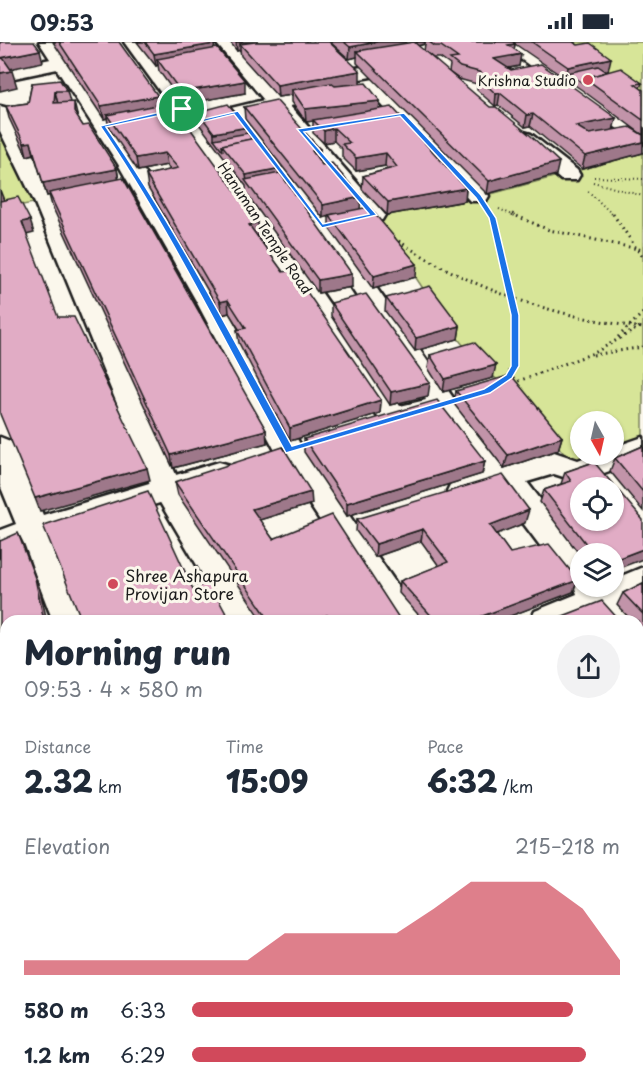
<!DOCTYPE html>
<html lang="en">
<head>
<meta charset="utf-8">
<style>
  body { margin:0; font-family:"Playpen Sans",sans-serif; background:#f2f2f3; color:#1f2937; height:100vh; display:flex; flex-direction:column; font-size:22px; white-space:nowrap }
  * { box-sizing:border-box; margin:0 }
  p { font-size:20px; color:#747a83 }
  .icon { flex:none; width:33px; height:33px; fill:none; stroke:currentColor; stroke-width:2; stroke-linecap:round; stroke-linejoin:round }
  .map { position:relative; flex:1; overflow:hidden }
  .sheet { position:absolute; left:0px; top:573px; width:644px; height:476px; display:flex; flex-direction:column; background:#fff; border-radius:18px 18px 0 0; box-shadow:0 2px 4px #0004 }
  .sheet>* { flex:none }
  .needle { width:39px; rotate:172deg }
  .controls { position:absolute; left:570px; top:369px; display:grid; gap:12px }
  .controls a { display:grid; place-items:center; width:54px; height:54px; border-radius:50%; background:#fff; box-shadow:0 2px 4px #0004; font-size:30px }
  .pin { position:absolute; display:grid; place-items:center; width:51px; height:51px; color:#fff; margin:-26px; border:3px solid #fff; border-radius:50%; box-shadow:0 2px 6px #0007 }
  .round { display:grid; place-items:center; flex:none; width:63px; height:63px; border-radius:32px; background:#f2f2f3 }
  .overview { display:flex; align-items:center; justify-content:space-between; height:102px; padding:0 24px }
  h1 { font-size:33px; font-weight:800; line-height:45px }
  .metrics { display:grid; grid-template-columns:repeat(3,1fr); gap:9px; height:102px; padding:6px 24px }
  .metrics div { display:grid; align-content:center }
  .metrics b { font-size:30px; font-weight:800 }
  .metrics small { font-size:16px; font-weight:400 }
  .metrics p { font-size:16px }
  .chart { height:168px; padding:12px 24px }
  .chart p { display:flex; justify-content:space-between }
  .chart svg { width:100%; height:108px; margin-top:6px; fill:#d1495b; opacity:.7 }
  ul { padding:0 24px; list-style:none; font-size:20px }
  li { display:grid; grid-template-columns:96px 72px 1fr; align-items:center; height:45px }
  li i { height:15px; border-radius:8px; background:#d1495b }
  .status { display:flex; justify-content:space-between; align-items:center; height:42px; padding:0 30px; background:#fff; direction:ltr }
  .status svg { height:16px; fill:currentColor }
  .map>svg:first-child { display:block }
</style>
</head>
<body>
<div class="status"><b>09:53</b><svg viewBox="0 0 49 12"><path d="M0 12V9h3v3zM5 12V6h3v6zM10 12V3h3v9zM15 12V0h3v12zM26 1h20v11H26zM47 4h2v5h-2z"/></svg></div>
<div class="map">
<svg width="643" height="1048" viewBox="0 0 643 1048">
  <rect width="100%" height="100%" fill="#fbf7ec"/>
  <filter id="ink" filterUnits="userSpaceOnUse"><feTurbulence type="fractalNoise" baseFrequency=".0167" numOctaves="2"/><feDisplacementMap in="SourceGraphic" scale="12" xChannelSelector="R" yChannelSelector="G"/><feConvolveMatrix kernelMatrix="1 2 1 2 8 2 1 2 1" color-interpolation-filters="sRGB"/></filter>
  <g filter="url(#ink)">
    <g fill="#d7e598" stroke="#7a805a" stroke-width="1.5" fill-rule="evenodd">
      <path d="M573 0H643V62L611 40Z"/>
      <path d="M0 68 45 159 6 166 0 150Z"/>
      <path d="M643 111V406L579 429 508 346C468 318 443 276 416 236 402 215 384 197 368 178L374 173 465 159ZM580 380H614V412H580Z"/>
    </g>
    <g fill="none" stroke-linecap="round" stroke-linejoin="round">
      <defs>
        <g id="street">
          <path d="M124 0H142L198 74 264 58 215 0H234L281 54 374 37 381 39 486 149 489 154 486 159H470L370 50 290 64 385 173 382 178 336 188 454 357 512 423 554 410 578 418 593 412H614V405L643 395V417L579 440 554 432 527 440 583 512H580V544H614V537L643 525V554L625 561 637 579H599L595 574 583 579H530L535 569 577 552 574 543 568 541 499 449 462 460 451 457 447 449 451 441 484 431 438 375 393 386 383 383 203 109ZM272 68 359 169 328 176 249 73ZM232 78 312 187 426 358 400 364 206 84Z"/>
          <path d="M430 0H470L461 5 347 25 338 20 347 15Z"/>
          <path d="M497 0H518L643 87V102L636 100Z"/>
          <path d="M61 15 70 21 67 25 0 39V27Z"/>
          <path d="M0 64 8 66 11 70 56 159 181 444 265 579H230L152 447 34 159 0 89Z"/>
          <path d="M524 90 531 92 577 128 580 133 577 138H561L517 100 514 96 517 92Z"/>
          <path d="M34 476 45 479 50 488 87 579H53L18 488 23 479Z"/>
          <path d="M638 583 643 585V619L638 617Z"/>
          <path d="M643 681V717L638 719V684Z"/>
          <path d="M638 727 643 729V772L638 770Z"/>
          <path d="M6 753V793L0 795V755Z"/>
          <path d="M643 873V918L638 920V875Z"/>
          <path d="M6 963V1012L0 1014V965Z"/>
          <path d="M69 1042H117L118 1048H70Z"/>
          <path d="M241 1042H289L291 1048H243Z"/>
          <path d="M387 1042H435L437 1048H389Z"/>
        </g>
        <g id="secondary">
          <path d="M39 0H57L140 122 221 257 300 402 422 579H386L279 416 195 257 118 122Z"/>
          <path d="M0 395 10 399 15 406 43 473 219 420 230 423 234 431 230 439 45 497 0 515V488L16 482 0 443Z"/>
          <path d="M638 900 643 902V952L638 950Z"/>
        </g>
      </defs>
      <use href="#street" stroke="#1c1c1c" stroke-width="5"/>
      <use href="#secondary" stroke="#1c1c1c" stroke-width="5"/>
      <g stroke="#1c1c1c" stroke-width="2" stroke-dasharray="1 3" stroke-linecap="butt">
        <path d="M594 135 643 137"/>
        <path d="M593 140 643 154"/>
        <path d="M588 149 614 174"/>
        <path d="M499 167 515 174"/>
      </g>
      <g stroke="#1c1c1c" stroke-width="3" stroke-dasharray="1.5 4" stroke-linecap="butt">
        <path d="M512 172 549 188 643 208"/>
        <path d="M613 172 643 216"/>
        <path d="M490 173C507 214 528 295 507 336"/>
        <path d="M394 196C474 249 549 273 643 286"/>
        <path d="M618 295 643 271"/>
        <path d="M593 313 643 305"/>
        <path d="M513 341 596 310 643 283"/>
      </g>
      <use href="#street" fill="#fbf7ec" fill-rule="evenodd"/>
      <use href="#secondary" fill="#fbf7ec" fill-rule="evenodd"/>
    </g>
    <g fill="#c294a9" stroke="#1c1c1c" stroke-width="1.5" fill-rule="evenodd">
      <path d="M53 0H119L159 63 259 193 257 194 283 230 381 358 380 371 290 399 239 301 237 288 239 287 229 271 222 273 148 146 146 133 170 128 167 123 138 129 109 86 107 76 104 77Z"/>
      <path d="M137 0H213L214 2 215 7 245 51 183 62 159 29 158 23 156 24Z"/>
      <path d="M230 0H329L360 41 380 59 379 67 466 146 465 159 387 173 362 147 363 134 388 127 385 124 356 129 342 115V107L334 99 324 101 313 91V79L306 80 292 60V53L278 55 241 14 240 8 237 9Z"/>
      <path d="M330 0H406V1L412 0H574L608 29H606L642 41 640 46 643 48V111L582 127 530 84 525 85 498 63 495 64 477 48V42L459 37 449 30 450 23 440 16H433L428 12 556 133 487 152 357 21V15L349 17ZM425 2 424 9 418 4ZM515 2 582 48 640 91 613 88 509 26 519 24 521 12 514 8Z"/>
      <path d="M32 41 67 49 70 60 77 73V75L83 84 117 127 119 137 266 388 267 401 173 426 52 164 49 153 47 154 34 112 27 114 9 76 6 64 28 61Z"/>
      <path d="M244 65 320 107V120L322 123 360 167 416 235 373 247 329 186V174L323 176 245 77Z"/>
      <path d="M198 70 248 85V91L252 97 281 126V132L352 245 318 251 246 151V144L199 82Z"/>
      <path d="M386 256 460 284 458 297 415 309 385 269Z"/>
      <path d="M331 261 428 354 390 363 331 274Z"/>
      <path d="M430 313 493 336 443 350 428 326Z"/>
      <path d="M456 349 562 395 558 408 504 426 454 362Z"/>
      <path d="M304 397 485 419 482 432 347 474 304 410Z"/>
      <path d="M643 404V469L610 429 615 416Z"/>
      <path d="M594 420 614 512H580V513L540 460 544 448 561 442 565 430Z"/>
      <path d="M175 440 312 462 259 478 273 497 401 579H263L178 453Z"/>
      <path d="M357 477 525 481 496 492 510 511 573 550 497 579H424L399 551 400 539 439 524 421 499 375 515 356 489Z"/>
      <path d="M643 541V591L638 585V579H632L617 563 623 551Z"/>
      <path d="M643 708V739L638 733V710Z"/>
      <path d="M430 1042H638L643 1048H433Z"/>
    </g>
    <g fill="#9e788a" stroke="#1c1c1c" stroke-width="1.5">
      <path d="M236 0H291L240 2V8L237 9Z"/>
      <path d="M377 0H406L405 7 357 9V15L349 17 350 5Z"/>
      <path d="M417 0H425V2L417 4Z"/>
      <path d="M214 2 215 14 157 17 158 23 156 24 154 12Z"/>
      <path d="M515 2 513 14 521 12 519 24 493 29 494 17 508 3Z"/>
      <path d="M40 8 43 20 0 29V16Z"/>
      <path d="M611 16 608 29 574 35 567 31 568 25Z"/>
      <path d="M12 29 17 45 0 49V31Z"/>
      <path d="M360 29V42L292 48V53L278 55 277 43Z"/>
      <path d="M245 39V51L183 62 181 50Z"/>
      <path d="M55 49 58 62 54 61Z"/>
      <path d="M500 51 498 63 495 64 496 52Z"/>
      <path d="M158 54 160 67 107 73V76L104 77 101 64Z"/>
      <path d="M380 59 379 71 306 80 305 67Z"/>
      <path d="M74 60 77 73V82L74 70Z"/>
      <path d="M533 72 530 84 525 85 527 73Z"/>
      <path d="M616 76 613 89 573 97 576 84Z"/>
      <path d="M248 85V97H214V91Z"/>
      <path d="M334 86V99L324 101V89Z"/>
      <path d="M31 100 34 112 27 114 24 101Z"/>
      <path d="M643 100V111L582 127 585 114Z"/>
      <path d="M320 107V120L313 121 312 109Z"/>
      <path d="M165 111 167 123 138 129 136 116Z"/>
      <path d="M386 111 385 124 356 129V116Z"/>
      <path d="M559 120 556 133 487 152 489 139Z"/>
      <path d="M281 126V139L247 140 246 133Z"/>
      <path d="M117 127 119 140 47 154 43 141Z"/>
      <path d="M466 146 465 159 387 173 388 160Z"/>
      <path d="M0 148 5 161 0 162Z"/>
      <path d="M361 155 360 168 329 173V174L323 176V163Z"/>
      <path d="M30 178 34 191 26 193 22 180Z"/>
      <path d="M258 180 259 193 250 196 249 183Z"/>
      <path d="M417 222 416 235 373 247 374 234Z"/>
      <path d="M352 232V245L318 251V238Z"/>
      <path d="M228 258 229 271 222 273 220 260Z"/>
      <path d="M460 284 458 297 415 309 416 296Z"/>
      <path d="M496 323 493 336 443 350 445 337Z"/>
      <path d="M430 341 428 354 390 363 391 350Z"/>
      <path d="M381 358 380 371 290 399V386Z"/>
      <path d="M266 388 267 401 173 426 171 413Z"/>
      <path d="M562 395 558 408 504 426 508 413Z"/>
      <path d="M485 419 482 432 347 474V461Z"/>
      <path d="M147 426 150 438 40 469 35 456Z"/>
      <path d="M311 450 312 462 253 480 252 467Z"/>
      <path d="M529 468 525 481 487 496 490 483Z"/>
      <path d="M423 487 421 499 375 515 376 502Z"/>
      <path d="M18 491 24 503 40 548 47 579H44Z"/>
      <path d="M643 507V517L614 528V518Z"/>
      <path d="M578 538 573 550 497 579H469Z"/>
      <path d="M327 573V579H311Z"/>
      <path d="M643 664V671L638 674V667Z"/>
      <path d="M6 742V754L0 756V744Z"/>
      <path d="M0 780 6 787V807L0 784Z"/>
      <path d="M6 937V946L0 949V940Z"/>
      <path d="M66 1042H72L73 1048H67Z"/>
    </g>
    <g fill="#e1acc5" stroke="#1c1c1c" stroke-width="1.5" fill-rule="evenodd">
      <path d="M0 0H34L40 8 0 16Z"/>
      <path d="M59 0H119L158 54 101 64Z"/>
      <path d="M145 0H213L214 2 154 12Z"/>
      <path d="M255 0H329L360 29 277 43 240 2Z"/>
      <path d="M344 0H377L350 5Z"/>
      <path d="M414 0 490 65H496L531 94 559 120 489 139 357 9Z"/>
      <path d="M429 0H513L515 2 508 3 521 12 494 17 511 28 541 22 616 76 576 84 589 92 630 85 643 93V100L585 114 533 72 527 73 500 51 496 52 479 36 485 35 479 30 460 25 450 17 458 16 441 4H435Z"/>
      <path d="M532 0H573L578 3 590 1 611 16 568 25Z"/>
      <path d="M217 6 245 39 181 50 157 17Z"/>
      <path d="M3 16 12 29 0 31V17Z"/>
      <path d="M598 24 607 30 585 36 583 41 567 31Z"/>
      <path d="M621 26 642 41 635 42 643 48V78L585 36Z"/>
      <path d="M60 38 67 49H55L54 61 74 60V70L83 84 89 83 117 127 43 141 31 100 24 101 6 64 28 61 32 41Z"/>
      <path d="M331 41 335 44 366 41 380 59 305 67 292 48Z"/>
      <path d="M276 58 320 107 312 109 322 123 332 121 361 155 323 163 244 65Z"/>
      <path d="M171 60 258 180 249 183 283 230 292 228 381 358 290 386 237 288 246 286 228 258 220 260 146 133 178 126 165 111 136 116 107 73Z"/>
      <path d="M228 62 248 85 214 91 198 70Z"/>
      <path d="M392 65 466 146 388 160 363 134 397 125 386 111 356 116 342 102 350 101 334 86 324 89 313 78Z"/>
      <path d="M248 91 252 97 222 103 223 109 214 97Z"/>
      <path d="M255 96 281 126 246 133 222 103Z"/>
      <path d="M280 131 352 232 318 238 245 138Z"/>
      <path d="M123 136 266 388 171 413 49 151Z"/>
      <path d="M18 155 30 178 22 180 58 275H74L147 426 35 456 0 372V159Z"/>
      <path d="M369 165 417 222 374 234 329 173Z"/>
      <path d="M430 244 460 284 416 296 386 256Z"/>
      <path d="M366 252 430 341 391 350 331 261Z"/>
      <path d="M474 300 496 323 445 337 430 313Z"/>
      <path d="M511 333 562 395 508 413 456 349Z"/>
      <path d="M437 358 485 419 347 461 304 397Z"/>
      <path d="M643 404V450L615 416Z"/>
      <path d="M283 405 311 450 252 467 273 497 332 473 401 579H330L327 573 311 579H270L175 440Z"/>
      <path d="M594 420 643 478V507L614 518V512H594L544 448 571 439 565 430ZM580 446H614V478H580Z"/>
      <path d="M503 433 529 468 490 483 510 511 549 502 578 538 469 579H436L400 539 448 520 423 487 376 502 357 477Z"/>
      <path d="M148 449 193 547 209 540 230 579H82L43 483Z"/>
      <path d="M18 491 35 536 44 579H6V742L0 744V499Z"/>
      <path d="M643 541V572L623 551Z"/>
      <path d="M602 559 620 579H550Z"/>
      <path d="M638 599 643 605V664L638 667Z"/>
      <path d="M643 708V721L638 715V710Z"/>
      <path d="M638 756 643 764V873L638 876Z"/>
      <path d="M0 784 6 807V937L0 940Z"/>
      <path d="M638 959 643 965V993L638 996Z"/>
      <path d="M6 994V1042H66L67 1048H0V996Z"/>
      <path d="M638 1020 643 1028V1048H438L435 1042H638Z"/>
      <path d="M156 1042H234L236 1047 234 1048H158Z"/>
      <path d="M297 1042H398L401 1048H300Z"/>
    </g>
  </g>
  <path fill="#1a73e8" stroke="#fff" stroke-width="1.5" fill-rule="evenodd" d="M182 65 195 79 238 69 323 182 369 172 297 87 404 71 481 153 496 176 519 273V324L512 336 490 351 286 411C225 301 170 187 100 84ZM180 69 194 82 234 72 322 186 377 173 304 90 400 74 476 156 489 176 511 273V324L506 333 484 347 292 404C233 297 176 186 106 85Z"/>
  <g fill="#d1495b" stroke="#fbf7ec" stroke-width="2">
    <circle cx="588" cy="38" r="6"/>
    <circle cx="113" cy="542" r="6"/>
  </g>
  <g text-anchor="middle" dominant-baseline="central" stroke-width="6" stroke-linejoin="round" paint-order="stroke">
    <g font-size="14" fill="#1c1c1c" stroke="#fbf7ec" text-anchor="end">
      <text x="576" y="38">Krishna Studio</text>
    </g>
    <g font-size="14" fill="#1c1c1c" stroke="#fbf7ec">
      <text transform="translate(265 186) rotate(56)">Hanuman Temple Road</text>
    </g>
    <g font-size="16" fill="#1c1c1c" stroke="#fbf7ec" text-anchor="start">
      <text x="125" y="533">Shree Ashapura<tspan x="125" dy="18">Provijan Store</tspan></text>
    </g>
  </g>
</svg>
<div class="controls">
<a><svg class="needle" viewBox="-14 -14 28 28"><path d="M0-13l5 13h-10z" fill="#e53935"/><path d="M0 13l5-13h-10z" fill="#747a83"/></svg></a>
<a><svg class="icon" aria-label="locate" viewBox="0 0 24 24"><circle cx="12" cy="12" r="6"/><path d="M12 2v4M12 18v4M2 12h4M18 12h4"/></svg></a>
<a><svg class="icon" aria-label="layers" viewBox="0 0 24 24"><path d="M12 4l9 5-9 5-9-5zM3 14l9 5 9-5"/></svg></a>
</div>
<div class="pin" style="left:182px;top:67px;background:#1e9e55"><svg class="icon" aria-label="arrive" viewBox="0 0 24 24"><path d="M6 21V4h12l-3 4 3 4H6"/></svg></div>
<section class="sheet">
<div class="overview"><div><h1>Morning run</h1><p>09:53 · 4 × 580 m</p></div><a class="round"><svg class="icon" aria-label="share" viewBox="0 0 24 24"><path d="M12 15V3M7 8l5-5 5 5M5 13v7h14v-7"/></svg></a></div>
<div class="metrics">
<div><p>Distance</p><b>2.32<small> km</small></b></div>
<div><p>Time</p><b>15:09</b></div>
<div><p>Pace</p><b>6:32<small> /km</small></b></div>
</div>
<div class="chart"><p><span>Elevation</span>215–218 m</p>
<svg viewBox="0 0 160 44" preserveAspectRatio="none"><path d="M0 44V38L10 38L20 38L30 38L40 38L50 38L60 38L70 27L80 27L90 27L100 27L110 17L120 6L130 6L140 6L150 17L160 38V44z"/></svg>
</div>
<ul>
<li><b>580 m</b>6:33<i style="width:89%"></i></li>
<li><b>1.2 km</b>6:29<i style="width:92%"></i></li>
</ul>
</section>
</div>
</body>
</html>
